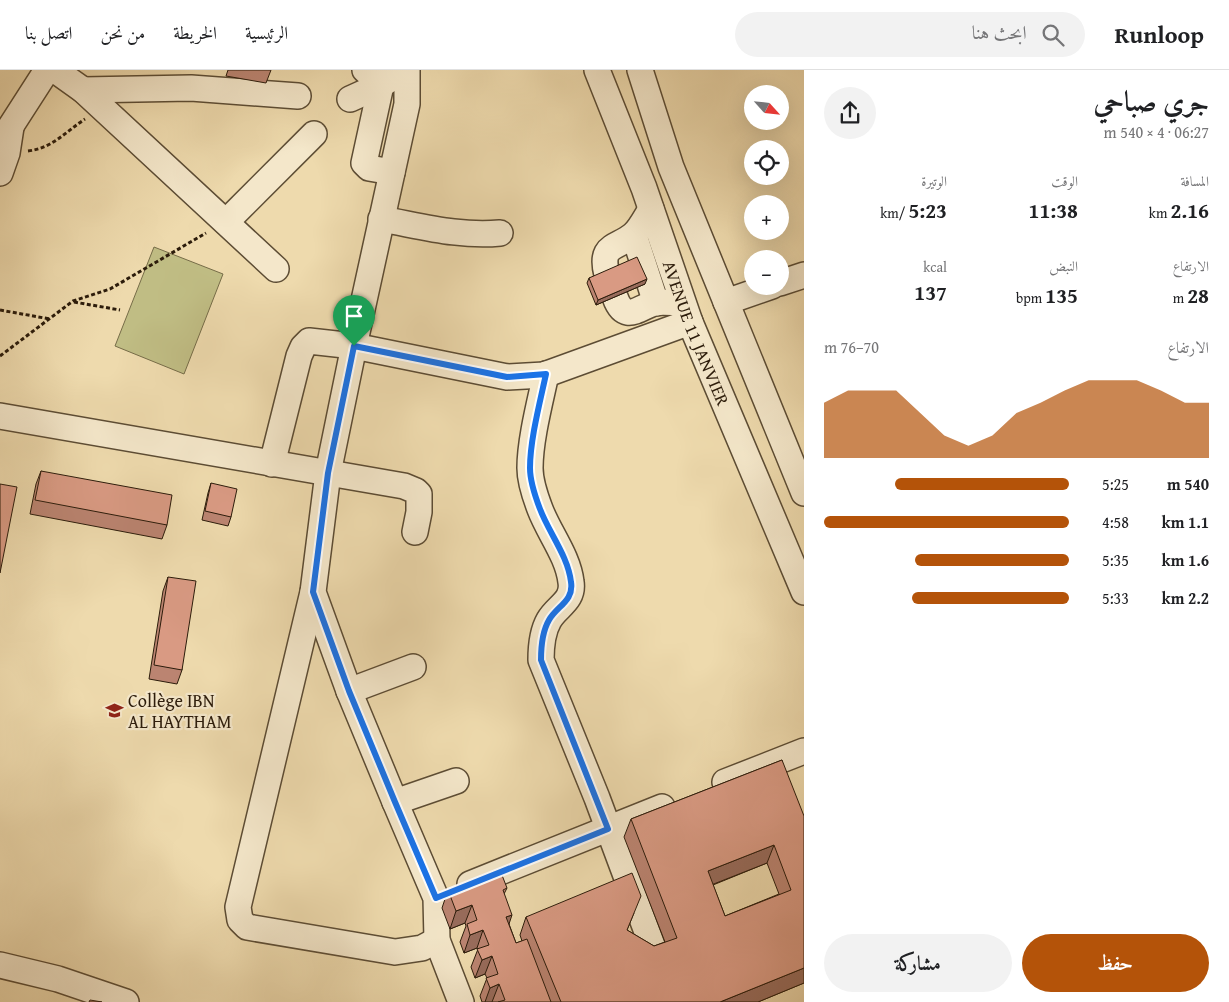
<!DOCTYPE html>
<html lang="ar">
<head>
<meta charset="utf-8">
<style>
  body { margin:0; font-family:"Gentium Book Plus",Amiri,serif; background:#f2f2f2; color:#202124; direction:rtl; height:100vh; display:flex; flex-direction:column; font-size:19px; white-space:nowrap }
  * { box-sizing:border-box; margin:0 }
  p { font-size:16px; color:#757577 }
  .icon { flex:none; width:28px; height:28px; fill:none; stroke:currentColor; stroke-width:2; stroke-linecap:round; stroke-linejoin:round }
  .map { position:relative; flex:1; overflow:hidden; direction:ltr }
  .drawer { display:flex; flex-direction:column; background:#fff; width:425px }
  .drawer>* { flex:none }
  .needle { width:32px; rotate:117deg }
  .controls { position:absolute; left:744px; top:15px; display:grid; gap:10px }
  .controls a { display:grid; place-items:center; width:45px; height:45px; border-radius:50%; background:#fff; box-shadow:0 5px 20px #0002; font-size:25px }
  .pin { position:absolute; display:grid; place-items:center; width:42px; height:42px; color:#fff; margin:-51px -21px; border-radius:50% 50% 50% 0; rotate:-45deg; box-shadow:0 0 5px #0007 }
  .pin .icon { rotate:45deg }
  .round { display:grid; place-items:center; flex:none; width:52px; height:52px; border-radius:26px; background:#f2f2f2 }
  .overview { display:flex; align-items:center; justify-content:space-between; height:85px; padding:0 20px }
  h1 { font-size:28px; font-weight:800; line-height:38px }
  .metrics { display:grid; grid-template-columns:repeat(3,1fr); gap:8px; height:85px; padding:5px 20px }
  .metrics div { display:grid; align-content:center }
  .metrics b { font-size:21px; font-weight:800 }
  .metrics small { font-size:14px; font-weight:400 }
  .metrics p { font-size:14px }
  .chart { height:140px; padding:10px 20px }
  .chart p { display:flex; justify-content:space-between }
  .chart svg { width:100%; height:90px; margin-top:5px; fill:#b45309; opacity:.7 }
  .action { display:flex; gap:10px; margin-top:auto; padding:10px 20px }
  .action a { flex:1; height:58px; border-radius:30px; background:#b45309; color:#fff; font-size:20px; font-weight:800; line-height:58px; text-align:center }
  .action a+a { background:#f2f2f2; color:#202124 }
  ul { padding:0 20px; list-style:none; font-size:16px }
  li { display:grid; grid-template-columns:80px 60px 1fr; align-items:center; height:38px }
  li i { height:12px; border-radius:6px; background:#b45309 }
  header { display:flex; align-items:center; gap:30px; box-sizing:border-box; height:70px; padding:0 25px; background:#fff; border-bottom:1px solid #e0e0e0 }
  header strong { font-size:24px }
  nav { display:flex; gap:28px; margin-inline-start:auto; font-size:18px }
  .search { width:350px; height:45px; background:#f2f2f2; display:flex; align-items:center; gap:12px; box-sizing:border-box; padding:0 18px; border-radius:28px; color:#757577; font-size:19px }
  main { display:flex; flex:1; min-height:0 }
  .map>svg:first-child { display:block }
</style>
</head>
<body>
<header>
<strong>Runloop</strong>
<div class="search"><svg class="icon" aria-label="search" viewBox="0 0 24 24"><circle cx="10" cy="10" r="6"/><path d="M15 15l6 6"/></svg>ابحث هنا</div>
<nav><a>الرئيسية</a><a>الخريطة</a><a>من نحن</a><a>اتصل بنا</a></nav>
</header>
<main>
<section class="drawer">
<div class="overview"><div><h1>جري صباحي</h1><p>06:27 · 4 × 540 m</p></div><a class="round"><svg class="icon" aria-label="share" viewBox="0 0 24 24"><path d="M12 15V3M7 8l5-5 5 5M5 13v7h14v-7"/></svg></a></div>
<div class="metrics">
<div><p>المسافة</p><b>2.16<small> km</small></b></div>
<div><p>الوقت</p><b>11:38</b></div>
<div><p>الوتيرة</p><b>5:23<small> /km</small></b></div>
</div>
<div class="metrics">
<div><p>الارتفاع</p><b>28<small> m</small></b></div>
<div><p>النبض</p><b>135<small> bpm</small></b></div>
<div><p>kcal</p><b>137</b></div>
</div>
<div class="chart"><p><span>الارتفاع</span>70–76 m</p>
<svg viewBox="0 0 160 44" preserveAspectRatio="none"><path d="M0 44V17L10 11L20 11L30 11L40 22L50 33L60 38L70 33L80 22L90 17L100 11L110 6L120 6L130 6L140 11L150 17L160 17V44z"/></svg>
</div>
<ul>
<li><b>540 m</b>5:25<i style="width:71%"></i></li>
<li><b>1.1 km</b>4:58<i style="width:100%"></i></li>
<li><b>1.6 km</b>5:35<i style="width:63%"></i></li>
<li><b>2.2 km</b>5:33<i style="width:64%"></i></li>
</ul>
<div class="action"><a>حفظ</a><a>مشاركة</a></div>
</section>
<div class="map">
<svg width="804" height="932" viewBox="0 0 804 932">
  <rect width="100%" height="100%" fill="#eedaad"/>
  <filter id="stains"><feTurbulence type="fractalNoise" baseFrequency=".004" numOctaves="4"/><feColorMatrix values="0 0 0 0 .2 0 0 0 0 .09 0 0 0 0 .02 0 0 0 .5 -.17"/></filter>
  <radialGradient id="worn" r=".72"><stop offset=".6" stop-color="#630" stop-opacity="0"/><stop offset="1" stop-color="#630" stop-opacity=".3"/></radialGradient>
  <path fill="#c0bd84" stroke="#766c48" d="M154 177 223 204 184 304 115 276Z"/>
  <g fill="none" stroke-linecap="round" stroke-linejoin="round">
    <defs>
      <g id="minor">
        <path d="M55 0 83 20 276 199"/>
        <path d="M365 0 381 15 364 93 369 98 392 102"/>
        <path d="M407 0V34L354 276 328 403 313 522 349 621 395 732 436 828 437 870 461 932"/>
        <path id="s1" d="M597 0 644 118 690 252 804 522"/>
        <path d="M640 0 671 97 804 423"/>
        <path d="M83 20 191 18 298 26"/>
        <path d="M350 29 381 15 392 8"/>
        <path d="M0 73 47 0"/>
        <path d="M0 103 7 83 11 57"/>
        <path d="M381 149C421 156 460 167 500 163"/>
        <path d="M226 152 314 64"/>
        <path d="M634 165 656 233"/>
        <path d="M607 205C599 174 616 179 633 165 640 159 646 147 651 139"/>
        <path d="M780 213 804 205"/>
        <path d="M615 227C624 253 637 239 654 233 662 231 674 233 682 233"/>
        <path d="M726 232 772 216"/>
        <path d="M546 304C540 332 530 370 530 398 530 412 535 426 540 439 549 463 568 486 571 512 574 531 557 536 549 550 542 562 541 576 541 590L597 728 653 878"/>
        <path d="M0 346 404 416 416 421 419 424V442L415 462"/>
        <path d="M272 394 299 286 303 277 309 271 354 276 507 307 544 305 690 252"/>
        <path d="M313 522 238 837 240 850 247 857 395 882 422 878 437 870"/>
        <path d="M349 621 413 597"/>
        <path d="M725 712 804 681"/>
        <path d="M395 732 456 711"/>
        <path d="M470 814 662 737"/>
        <path d="M0 895 58 909 126 932"/>
      </g>
    </defs>
    <use href="#minor" stroke="#5c4c34" stroke-width="28"/>
    <g stroke="#2c1c0b" stroke-width="3" stroke-dasharray="4 2.5" stroke-linecap="butt">
      <path d="M28 81C53 78 65 62 85 49"/>
      <path d="M74 232 120 240"/>
      <path d="M0 240 50 249"/>
      <path d="M0 286 73 231 110 219 206 163"/>
    </g>
    <use href="#minor" stroke="#f4e7ca" stroke-width="25"/>
  </g>
  <g fill="#bb8471" stroke="#2c1c0b" fill-rule="evenodd">
    <path d="M228 0H271L266 13 226 6Z"/>
    <path d="M589 208 645 214 596 235 587 213Z"/>
    <path d="M41 401 167 455 162 469 30 444 36 414Z"/>
    <path d="M211 413 231 447 228 456 202 450 208 423Z"/>
    <path d="M168 507 182 600 177 614 149 609 163 521Z"/>
    <path d="M782 690 804 913 758 932H482L480 926 487 908 485 904 475 908 471 897 478 879 477 878 464 883 460 872 466 856 465 853 450 859 442 838 448 820 507 818 504 824 509 854 516 873 522 871 520 865 526 847 634 843 627 860 654 876 665 872 624 767 631 749ZM767 793 779 824 725 846 713 815Z"/>
  </g>
  <g fill="#986c5c" stroke="#2c1c0b">
    <path d="M647 209 645 214 596 235 598 230Z"/>
    <path d="M774 775 767 793 701 819 708 801Z"/>
    <path d="M472 835 465 853 450 859 456 841Z"/>
    <path d="M512 845 506 863V847Z"/>
    <path d="M483 860 477 878 464 883 470 865Z"/>
    <path d="M492 886 485 904 475 908 482 890Z"/>
    <path d="M804 898V913L758 932H720Z"/>
    <path d="M499 914 492 932H485L490 918Z"/>
  </g>
  <g fill="#d99a83" stroke="#2c1c0b" fill-rule="evenodd">
    <path d="M637 187 647 209 598 230 589 208Z"/>
    <path d="M41 401 172 425 167 455 35 430Z"/>
    <path d="M211 413 237 419 231 447 205 441Z"/>
    <path d="M0 414 17 417 0 503Z"/>
    <path d="M168 507 196 511 182 600 154 595Z"/>
    <path d="M782 690 804 746V898L720 932H561L526 847 632 803 641 826 627 860 654 876 677 868 631 749ZM774 775 791 820 725 846 708 801Z"/>
    <path d="M500 800 507 818 503 820 512 845 506 847 516 873 527 869 551 932H498L505 930 499 914 490 918 486 908 498 904 492 886 482 890 477 879 489 875 483 860 470 865 467 854 477 850 472 835 456 841 448 820Z"/>
    <path d="M90 930 102 932H89Z"/>
  </g>
  <g fill="none" stroke-linecap="round" stroke-linejoin="round">
    <defs>
      <path id="route" d="M354 276 507 307 546 304C540 332 530 370 530 398 530 412 535 426 540 439 549 463 568 486 571 512 574 531 557 536 549 550 542 562 541 576 541 590L608 759 436 828 395 732 349 621 313 522 328 403Z"/>
    </defs>
    <use href="#route" stroke="#fff" stroke-width="10"/>
    <use href="#route" stroke="#1a73e8" stroke-width="6"/>
  </g>
  <defs>
    <symbol id="school-bare" viewBox="-9 -9 18 18"><path d="M0-5L7-2L0 1L-7-2ZM-4 1L0 2.5L4 1V4Q0 6-4 4Z" fill="#8f2418" stroke="#f4e7ca" stroke-width="2.5" paint-order="stroke"/></symbol>
  </defs>
  <g fill-rule="evenodd">
    <use href="#school-bare" x="102" y="628" width="25" height="25"/>
  </g>
  <g text-anchor="middle" dominant-baseline="central" stroke-width="4.5" stroke-linejoin="round" paint-order="stroke">
    <g font-size="18" fill="#2c1c0b" stroke="#f4e7ca">
      <text stroke="none"><textPath href="#s1" startOffset="281">AVENUE 11 JANVIER</textPath></text>
    </g>
    <g font-size="18" fill="#2c1c0b" stroke="#f4e7ca" text-anchor="start">
      <text x="128" y="630">Collège IBN<tspan x="128" dy="21">AL HAYTHAM</tspan></text>
    </g>
  </g>
  <rect width="100%" height="100%" filter="url(#stains)"/>
  <rect width="100%" height="100%" fill="url(#worn)"/>
</svg>
<div class="controls">
<a><svg class="needle" viewBox="-14 -14 28 28"><path d="M0-13l5 13h-10z" fill="#e53935"/><path d="M0 13l5-13h-10z" fill="#757577"/></svg></a>
<a><svg class="icon" aria-label="locate" viewBox="0 0 24 24"><circle cx="12" cy="12" r="6"/><path d="M12 2v4M12 18v4M2 12h4M18 12h4"/></svg></a>
<a>+</a>
<a>−</a>
</div>
<div class="pin" style="left:354px;top:276px;background:#1e9e55"><svg class="icon" aria-label="arrive" viewBox="0 0 24 24"><path d="M6 21V4h12l-3 4 3 4H6"/></svg></div>
</div>
</main>
</body>
</html>
